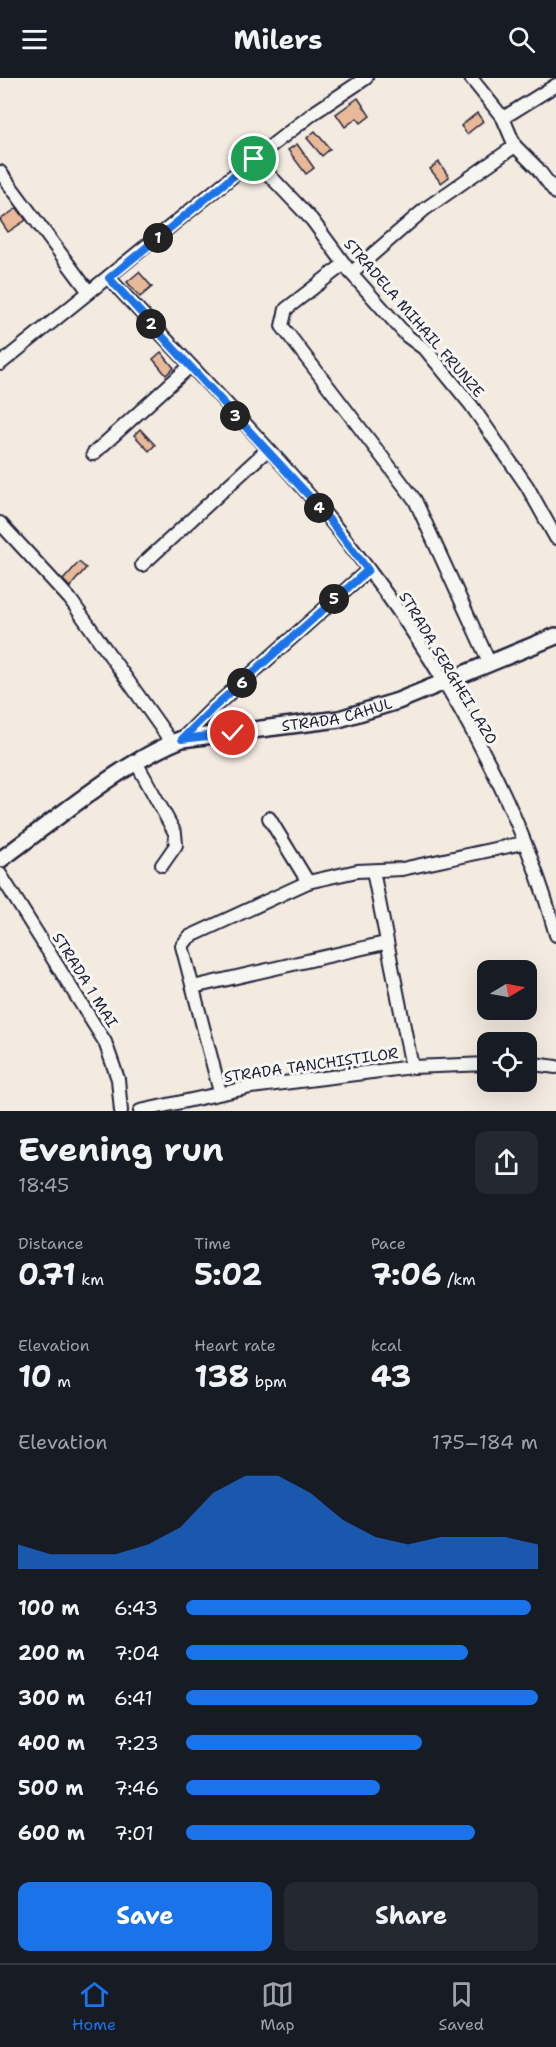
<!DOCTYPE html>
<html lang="en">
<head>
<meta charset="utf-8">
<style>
  body { margin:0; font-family:"Shantell Sans",sans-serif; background:#242831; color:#f1f3f6; height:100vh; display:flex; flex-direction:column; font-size:22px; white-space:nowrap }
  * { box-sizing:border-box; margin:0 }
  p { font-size:20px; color:#9ea1a6 }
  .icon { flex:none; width:33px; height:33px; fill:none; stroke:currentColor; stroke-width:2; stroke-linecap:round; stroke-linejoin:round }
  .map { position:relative; height:1033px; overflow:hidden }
  .sheet { display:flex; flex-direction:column; background:#171b24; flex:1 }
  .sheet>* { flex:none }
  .needle { width:39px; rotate:80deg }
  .controls { position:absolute; left:477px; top:882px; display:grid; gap:12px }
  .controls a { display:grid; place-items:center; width:60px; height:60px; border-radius:12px; background:#171b24; box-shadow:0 6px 24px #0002; font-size:30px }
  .pin { position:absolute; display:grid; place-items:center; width:51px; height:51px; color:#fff; margin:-26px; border:3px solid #fff; border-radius:50%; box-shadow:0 2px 6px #0007 }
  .km { position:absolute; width:30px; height:30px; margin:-15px; border-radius:50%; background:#222; color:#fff; font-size:16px; line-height:30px; text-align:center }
  .round { display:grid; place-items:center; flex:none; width:63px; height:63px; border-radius:12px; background:#242831 }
  .summary { display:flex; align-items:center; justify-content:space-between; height:102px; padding:0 18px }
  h1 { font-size:33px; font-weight:700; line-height:45px }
  .stats { display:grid; grid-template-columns:repeat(3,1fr); gap:9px; height:102px; padding:6px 18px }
  .stats div { display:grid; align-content:center }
  .stats b { font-size:30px; font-weight:700 }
  .stats small { font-size:16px; font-weight:400 }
  .stats p { font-size:16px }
  .chart { height:168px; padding:12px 18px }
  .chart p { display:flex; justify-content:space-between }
  .chart svg { width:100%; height:108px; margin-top:6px; fill:#1a73e8; opacity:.7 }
  .cta { display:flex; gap:12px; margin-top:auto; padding:12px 18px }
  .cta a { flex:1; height:69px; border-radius:12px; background:#1a73e8; color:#fff; font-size:24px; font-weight:700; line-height:69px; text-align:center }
  .cta a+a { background:#242831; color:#f1f3f6 }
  ul { padding:0 18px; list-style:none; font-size:20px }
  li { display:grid; grid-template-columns:96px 72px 1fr; align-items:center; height:45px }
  li i { height:15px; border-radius:8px; background:#1a73e8 }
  header { display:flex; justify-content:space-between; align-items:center; height:78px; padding:0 18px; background:#171b24; font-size:27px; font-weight:700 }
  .menu { display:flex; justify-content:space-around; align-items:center; height:84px; border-top:2px solid #363941; background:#171b24; font-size:16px; color:#9ea1a6 }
  .menu a { display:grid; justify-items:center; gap:3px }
  .menu .active { color:#1a73e8 }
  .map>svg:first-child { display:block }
</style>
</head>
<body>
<header><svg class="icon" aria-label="menu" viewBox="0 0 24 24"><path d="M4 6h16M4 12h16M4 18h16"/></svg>Milers<svg class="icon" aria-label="search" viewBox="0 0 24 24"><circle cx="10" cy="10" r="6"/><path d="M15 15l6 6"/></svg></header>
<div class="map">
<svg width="556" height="1033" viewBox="0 0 556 1033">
  <rect width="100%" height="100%" fill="#f3eae0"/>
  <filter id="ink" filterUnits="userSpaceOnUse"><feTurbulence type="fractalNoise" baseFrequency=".0167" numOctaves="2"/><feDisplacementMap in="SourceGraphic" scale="12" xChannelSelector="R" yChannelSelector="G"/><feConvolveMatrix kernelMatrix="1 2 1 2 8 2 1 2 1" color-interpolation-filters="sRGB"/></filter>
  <g filter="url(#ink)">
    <g fill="#e8b999" stroke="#22223b" stroke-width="1.5">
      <path d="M358 20 370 38 361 45 357 40 345 49 336 36Z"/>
      <path d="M477 35 483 43 467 56 461 48Z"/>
      <path d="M315 53 330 71 322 78 307 60Z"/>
      <path d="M297 66 314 90 306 96 288 72Z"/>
      <path d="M439 84 449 99 441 105 430 91Z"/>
      <path d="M17 130 26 142 8 154 0 142Z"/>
      <path d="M139 194 152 209 140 219 127 204Z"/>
      <path d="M161 274 174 290 166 297 153 281Z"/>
      <path d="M140 351 155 367 149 373 134 357Z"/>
      <path d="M79 484 86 490 70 509 63 502Z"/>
    </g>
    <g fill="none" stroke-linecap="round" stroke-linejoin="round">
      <defs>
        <g id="minor">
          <path d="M471 0 503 40 515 68 537 90 556 115"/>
          <path d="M503 40 556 7"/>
          <path d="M254 81 312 142 351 195 407 258 426 272 471 327 527 408 556 460"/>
          <path d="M0 94 89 214"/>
          <path d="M344 186 286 231 282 248 415 422 490 586"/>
          <path d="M351 195 425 131 515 68"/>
          <path d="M109 200C179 277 254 351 321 431 422 553 514 703 556 857"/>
          <path d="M0 286 254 81 315 34 366 0"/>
          <path d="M93 376 189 289"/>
          <path d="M0 445 70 521 172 665"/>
          <path d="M142 487 267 372"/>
          <path d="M182 661 213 630 368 492"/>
          <path d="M136 684 175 755 176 767 162 787"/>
          <path d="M269 740 308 804"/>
          <path d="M373 793 412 989"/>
          <path d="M0 796 105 964 118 1001 121 1033"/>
          <path d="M193 909 385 865"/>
          <path d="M526 985 556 989"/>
          <path d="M220 1014 182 868 189 859 308 804 357 793 402 791 523 765"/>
          <path d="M140 1033 251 1009 412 989 488 986"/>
        </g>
        <g id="major">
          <path id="s1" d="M0 782C54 743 121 685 182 661L339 641 398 623 556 558"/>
        </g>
      </defs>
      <use href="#minor" stroke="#22223b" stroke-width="16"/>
      <use href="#major" stroke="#22223b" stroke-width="20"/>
      <use href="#minor" stroke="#f6f6f2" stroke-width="12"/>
      <use href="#major" stroke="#f6f6f2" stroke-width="15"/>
    </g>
  </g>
  <g fill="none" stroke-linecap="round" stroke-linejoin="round" filter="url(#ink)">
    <defs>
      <path id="route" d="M233 655 182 661 213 630 368 492 320 430 109 200 254 81"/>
    </defs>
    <use href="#route" stroke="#fff" stroke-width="12"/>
    <use href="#route" stroke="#1a73e8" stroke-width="8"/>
  </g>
  <g text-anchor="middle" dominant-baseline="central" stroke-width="6" stroke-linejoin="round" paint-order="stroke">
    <g font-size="15" fill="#22223b" stroke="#f6f6f2">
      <text transform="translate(414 240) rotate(49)">STRADELA MIHAIL FRUNZE</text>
      <text transform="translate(448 590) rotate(59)">STRADA SERGHEI LAZO</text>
      <text stroke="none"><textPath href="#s1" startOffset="376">STRADA CAHUL</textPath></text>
      <text transform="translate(85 902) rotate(58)">STRADA 1 MAI</text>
      <text transform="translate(311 987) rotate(-8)">STRADA TANCHIȘTILOR</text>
    </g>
  </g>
</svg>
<div class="controls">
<a><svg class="needle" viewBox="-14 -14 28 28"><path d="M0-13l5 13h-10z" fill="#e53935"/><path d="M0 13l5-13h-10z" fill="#9ea1a6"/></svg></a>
<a><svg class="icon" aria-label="locate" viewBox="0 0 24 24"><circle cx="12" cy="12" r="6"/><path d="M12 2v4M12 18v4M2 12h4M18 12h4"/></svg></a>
</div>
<div class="pin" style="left:254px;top:81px;background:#1e9e55"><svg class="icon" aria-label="arrive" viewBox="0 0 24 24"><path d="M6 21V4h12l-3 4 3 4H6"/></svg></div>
<div class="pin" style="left:233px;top:655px;background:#d93025"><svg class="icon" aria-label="check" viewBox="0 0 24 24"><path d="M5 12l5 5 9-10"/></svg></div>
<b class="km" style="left:158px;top:160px">1</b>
<b class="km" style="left:151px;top:246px">2</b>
<b class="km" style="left:235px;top:338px">3</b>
<b class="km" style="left:319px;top:430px">4</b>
<b class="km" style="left:334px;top:521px">5</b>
<b class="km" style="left:242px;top:605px">6</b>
</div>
<section class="sheet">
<div class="summary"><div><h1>Evening run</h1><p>18:45</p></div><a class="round"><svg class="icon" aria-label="share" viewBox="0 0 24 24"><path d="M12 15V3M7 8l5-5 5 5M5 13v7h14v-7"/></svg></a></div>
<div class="stats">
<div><p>Distance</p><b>0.71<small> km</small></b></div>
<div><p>Time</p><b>5:02</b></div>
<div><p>Pace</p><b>7:06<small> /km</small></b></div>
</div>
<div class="stats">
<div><p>Elevation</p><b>10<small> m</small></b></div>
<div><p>Heart rate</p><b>138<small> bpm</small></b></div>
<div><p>kcal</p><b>43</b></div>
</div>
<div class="chart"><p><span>Elevation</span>175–184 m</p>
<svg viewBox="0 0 160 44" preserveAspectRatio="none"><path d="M0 44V34L10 38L20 38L30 38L40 34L50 27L60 13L70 6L80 6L90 13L100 24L110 31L120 34L130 31L140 31L150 31L160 34V44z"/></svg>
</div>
<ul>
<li><b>100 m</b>6:43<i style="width:98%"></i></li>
<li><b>200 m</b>7:04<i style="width:80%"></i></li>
<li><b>300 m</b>6:41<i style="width:100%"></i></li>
<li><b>400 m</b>7:23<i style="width:67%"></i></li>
<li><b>500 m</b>7:46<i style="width:55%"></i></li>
<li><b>600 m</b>7:01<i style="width:82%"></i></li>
</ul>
<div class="cta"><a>Save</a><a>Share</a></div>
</section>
<nav class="menu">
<a class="active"><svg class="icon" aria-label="home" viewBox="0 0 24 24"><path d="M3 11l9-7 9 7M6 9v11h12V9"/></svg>Home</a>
<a><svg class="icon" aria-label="map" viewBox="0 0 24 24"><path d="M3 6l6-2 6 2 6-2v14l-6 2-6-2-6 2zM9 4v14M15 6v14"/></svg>Map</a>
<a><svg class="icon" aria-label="saved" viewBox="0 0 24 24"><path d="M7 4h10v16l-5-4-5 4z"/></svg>Saved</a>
</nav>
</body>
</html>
